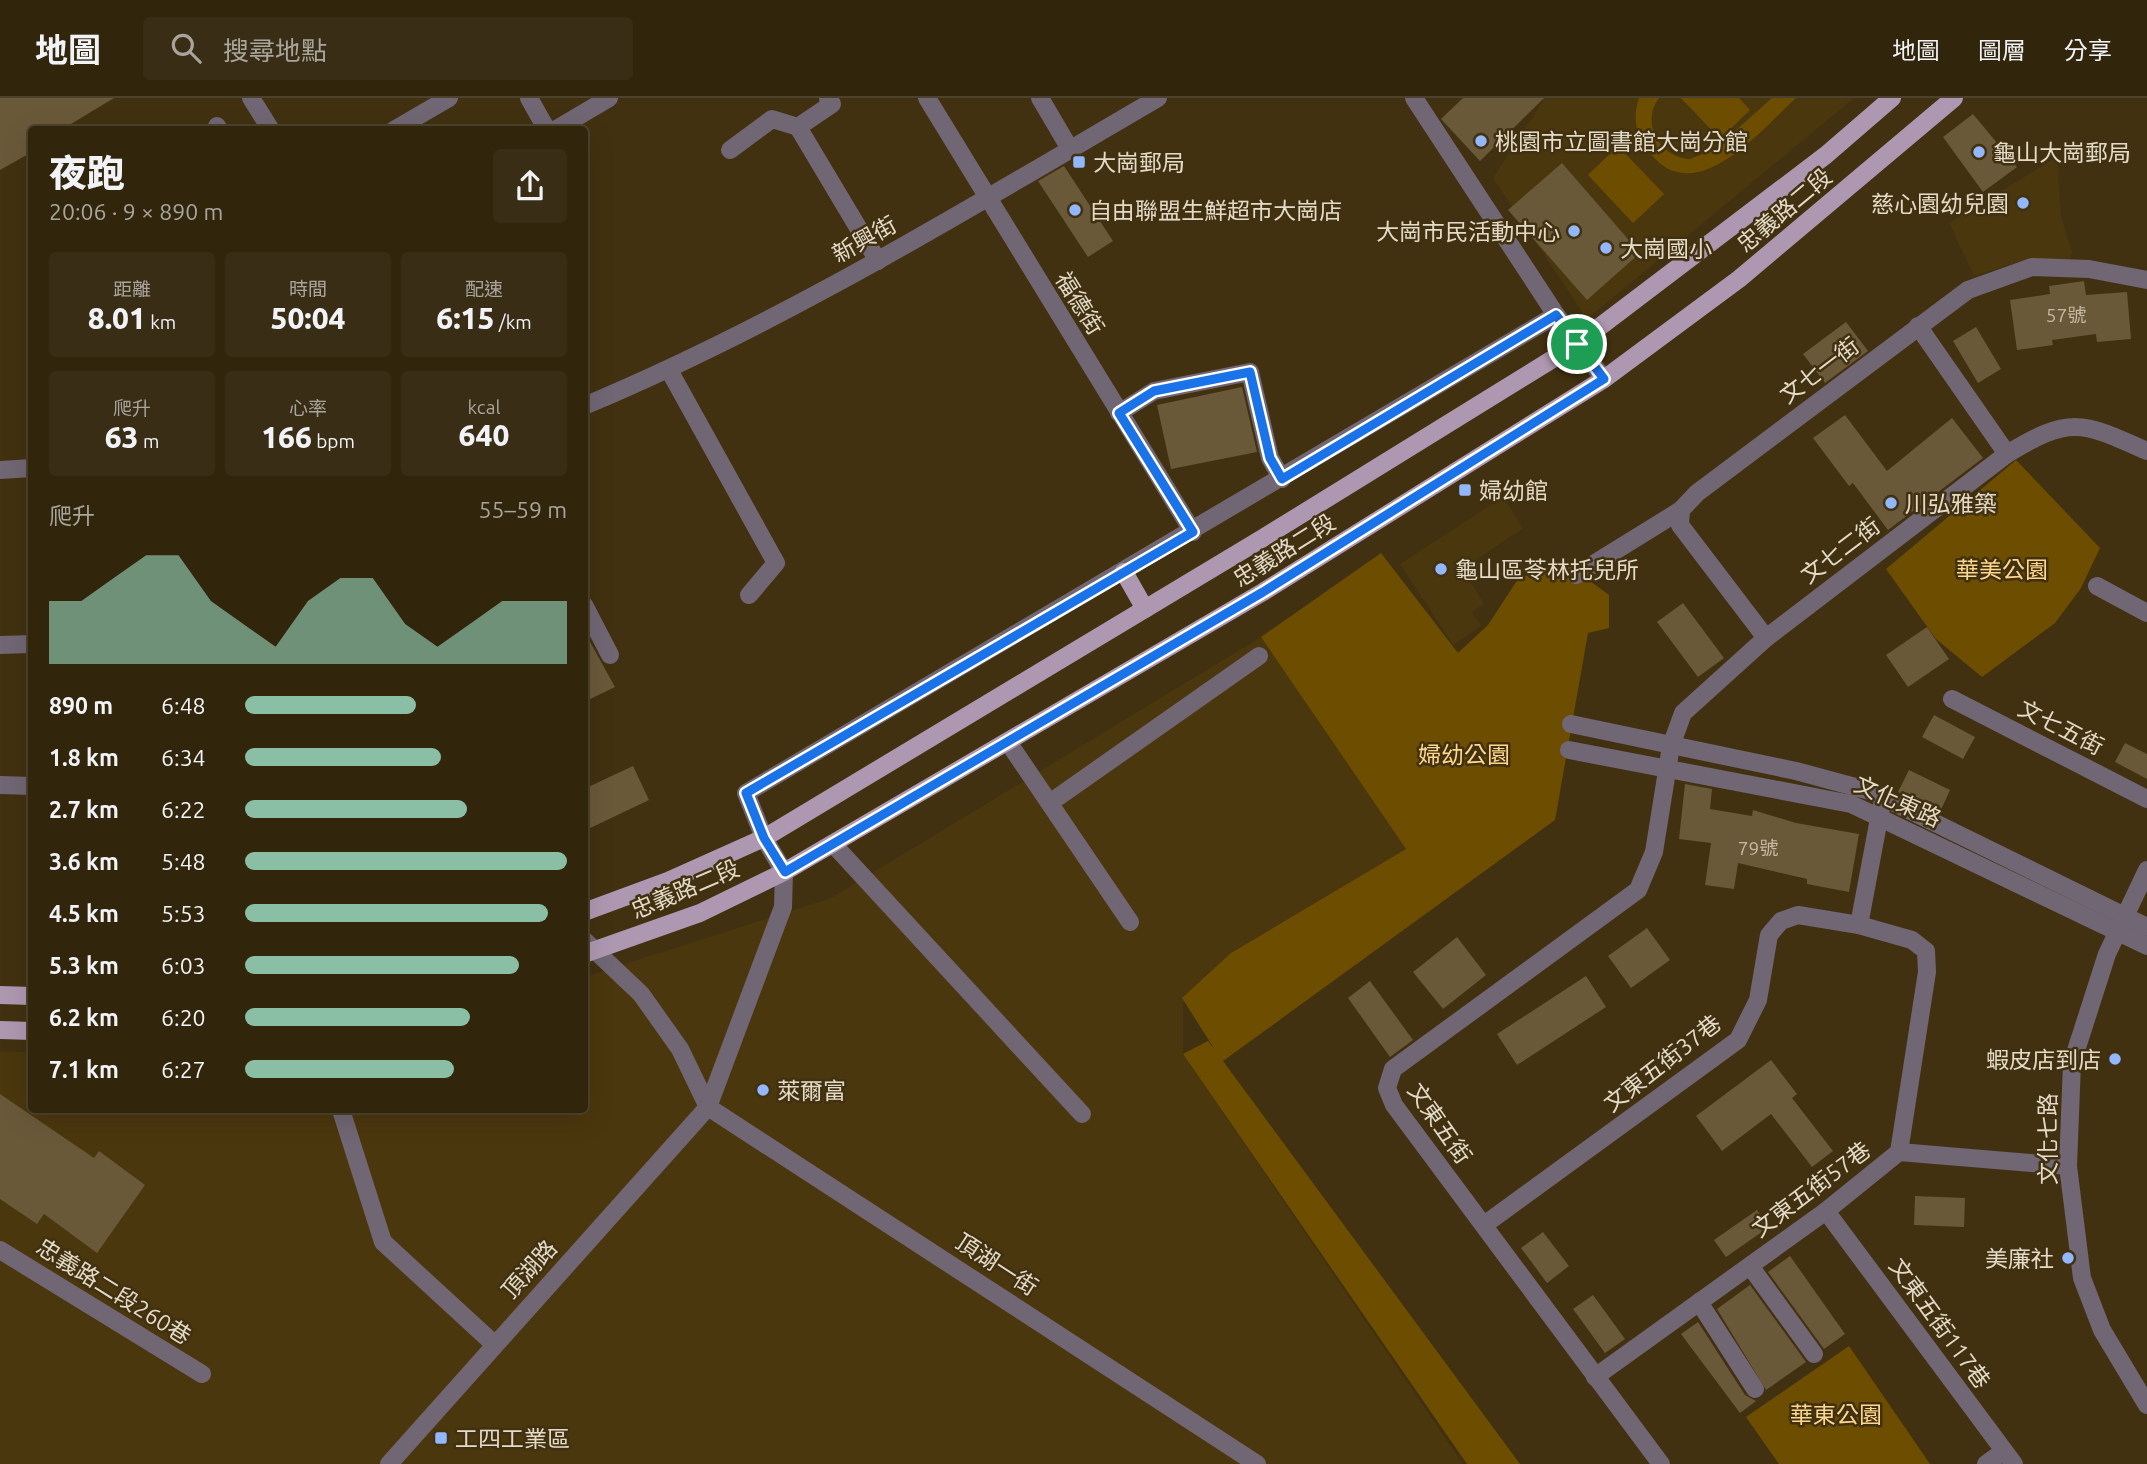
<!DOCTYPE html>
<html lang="zh-TW">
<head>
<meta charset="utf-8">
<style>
  body { margin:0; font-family:Ubuntu,"Noto Sans TC",sans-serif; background:#392d15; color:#f1f3f6; height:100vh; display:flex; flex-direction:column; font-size:26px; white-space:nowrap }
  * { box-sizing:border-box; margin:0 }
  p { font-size:23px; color:#a8a59d }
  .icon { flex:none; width:38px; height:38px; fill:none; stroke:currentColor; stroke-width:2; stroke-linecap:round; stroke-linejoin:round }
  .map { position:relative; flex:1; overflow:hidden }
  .drawer { position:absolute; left:28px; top:28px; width:560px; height:987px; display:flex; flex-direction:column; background:#31250c; border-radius:7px; box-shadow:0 7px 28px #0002,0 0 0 2px #4c422d }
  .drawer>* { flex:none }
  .pin { position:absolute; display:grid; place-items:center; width:60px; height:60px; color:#fff; margin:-30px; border:4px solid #fff; border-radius:50%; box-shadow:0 2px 7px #0007 }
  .round { display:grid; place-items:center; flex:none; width:74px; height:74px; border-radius:7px; background:#392d15 }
  .head { display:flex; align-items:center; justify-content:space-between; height:119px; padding:0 21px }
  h1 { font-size:38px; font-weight:800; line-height:52px }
  .metrics { display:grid; grid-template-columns:repeat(3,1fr); gap:10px; height:119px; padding:7px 21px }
  .metrics div { display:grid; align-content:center; border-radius:7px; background:#392d15; text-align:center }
  .metrics b { font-size:30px; font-weight:800 }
  .metrics small { font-size:19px; font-weight:400 }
  .metrics p { font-size:19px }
  .chart { height:196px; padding:14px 21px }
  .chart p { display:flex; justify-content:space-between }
  .chart svg { width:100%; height:126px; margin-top:7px; fill:#8abfa5; opacity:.7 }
  ul { padding:0 21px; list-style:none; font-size:23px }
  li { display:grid; grid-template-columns:112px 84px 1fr; align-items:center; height:52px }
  li i { height:18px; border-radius:9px; background:#8abfa5 }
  header { display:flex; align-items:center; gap:42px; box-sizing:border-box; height:98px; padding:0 35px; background:#31250c; border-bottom:2px solid #4c422d }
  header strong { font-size:33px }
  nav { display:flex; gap:38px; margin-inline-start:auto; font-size:24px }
  .search { width:490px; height:63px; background:#392d15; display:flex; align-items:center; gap:18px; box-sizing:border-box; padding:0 24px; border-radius:7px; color:#a8a59d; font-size:26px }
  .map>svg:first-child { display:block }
</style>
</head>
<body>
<header>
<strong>地圖</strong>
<div class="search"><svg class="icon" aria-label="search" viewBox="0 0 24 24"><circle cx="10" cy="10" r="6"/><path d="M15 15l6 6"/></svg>搜尋地點</div>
<nav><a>地圖</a><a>圖層</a><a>分享</a></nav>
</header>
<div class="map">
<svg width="2147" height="1366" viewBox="0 0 2147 1366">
  <rect width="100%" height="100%" fill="#413110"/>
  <g fill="#4b370e">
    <path d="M1541 0H1854L1587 221 1493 80 1543 3Z"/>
    <path d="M2057 59 2061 119 2072 154 2069 165 2043 161 2018 164 1974 178 1949 125Z"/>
    <path d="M1503 399 1523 430 1474 463 1482 475 1470 483 1484 506 1472 514 1481 528 1453 547 1400 466Z"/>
    <path d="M1261 539 1406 751 1231 855 1183 900V956L1463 1366H0V954H31L32 1012H584L585 879 831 800Z"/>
  </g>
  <g fill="#6d4e01">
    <path d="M1639 0H1659C1640 26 1660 59 1690 61L1715 51 1772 0H1796C1762 31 1695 113 1650 55 1636 38 1632 21 1639 0Z"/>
    <path d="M1681 0H1739L1750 12 1720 41Z"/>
    <path d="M1618 48 1664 96 1633 125 1588 77Z"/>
    <path d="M2016 362 2100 450 2081 490 2055 525 1982 579 1936 541 1886 471Z"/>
    <path d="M1381 455 1458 555 1488 527 1518 481 1564 464 1609 497V530L1588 535 1555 722 1223 963 1520 1366H1467L1183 956 1208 943 1215 952 1182 900 1231 855 1406 751 1261 539Z"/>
    <path d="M1849 1248 1930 1366H1779L1746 1319Z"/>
  </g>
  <g fill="#6a5939">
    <path d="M0 0H114L71 26 74 32H32V54L0 72Z"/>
    <path d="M1463 0H1544L1480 63 1441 21Z"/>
    <path d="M1973 16 2017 69 1983 94 1943 39Z"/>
    <path d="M1562 65 1640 155 1587 202 1508 112Z"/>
    <path d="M1064 68 1113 143 1088 159 1038 83Z"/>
    <path d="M2084 183 2086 197 2127 194 2131 241 2097 244 2096 236 2052 242 2053 247 2017 252 2010 202 2050 196 2049 188Z"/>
    <path d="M1846 224 1868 253 1825 285 1803 256Z"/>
    <path d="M1976 229 2001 271 1978 285 1953 243Z"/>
    <path d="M1242 289 1257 354 1171 371 1157 307Z"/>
    <path d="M1845 317 1887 373 1952 320 1983 360 1888 432 1853 385 1849 388 1813 340Z"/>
    <path d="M1683 505 1724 560 1698 579 1657 524Z"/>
    <path d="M1927 529 1949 561 1908 589 1886 557Z"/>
    <path d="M584 533 615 589 584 604Z"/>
    <path d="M1934 617 1975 639 1963 661 1922 639Z"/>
    <path d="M2125 645 2147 656V681L2115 664Z"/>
    <path d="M633 668 649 702 584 733V691Z"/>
    <path d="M1909 672 1950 692 1940 714 1898 694Z"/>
    <path d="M1685 686 1712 691 1710 711 1752 718 1753 712 1796 725 1859 736 1849 794 1807 786V781L1738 765 1734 791 1705 787 1711 745 1679 741Z"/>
    <path d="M1647 830 1670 862 1631 890 1608 858Z"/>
    <path d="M1457 839 1486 877 1443 911 1413 874Z"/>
    <path d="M1586 878 1606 909 1517 967 1497 936Z"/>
    <path d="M1370 883 1413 942 1390 959 1348 900Z"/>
    <path d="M1771 962 1797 996 1792 1000 1833 1053 1812 1069 1771 1016 1722 1053 1696 1018Z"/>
    <path d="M0 996 94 1060 99 1053 145 1087 97 1155 44 1116 37 1126 0 1101Z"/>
    <path d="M1915 1098 1965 1100 1964 1129 1914 1127Z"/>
    <path d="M1757 1112 1769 1129 1726 1159 1714 1142Z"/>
    <path d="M1543 1134 1569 1168 1547 1185 1521 1150Z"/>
    <path d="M1790 1158 1845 1236 1824 1251 1768 1174Z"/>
    <path d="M1750 1187 1806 1264 1766 1292 1717 1211Z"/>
    <path d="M1593 1197 1625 1241 1605 1255 1573 1211Z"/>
    <path d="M1698 1224 1745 1297 1756 1303 1740 1315 1681 1236Z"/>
  </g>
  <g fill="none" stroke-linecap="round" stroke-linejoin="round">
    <g stroke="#716673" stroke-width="18">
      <path d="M251 0 271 32"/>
      <path d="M529 0 547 32"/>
      <path d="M828 0 832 6 798 29 878 163"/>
      <path d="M927 0 1193 434"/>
      <path d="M1040 0 1070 51"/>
      <path d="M1414 0 1556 217 1604 281"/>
      <path d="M217 28 219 32"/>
      <path d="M394 32 449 0"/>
      <path d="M555 32 609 0"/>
      <path d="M730 52 772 21 798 29"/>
      <path d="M1918 228 2007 356"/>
      <path d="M669 272 776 465 749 497"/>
      <path d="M584 308C785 224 971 109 1158 0"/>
      <path d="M1119 315 1154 293 1250 274 1270 360 1282 381"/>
      <path d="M0 372 32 370"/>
      <path d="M1576 477 1681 412"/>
      <path d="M2097 488 2147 515"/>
      <path d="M584 507 610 557"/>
      <path d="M1766 540 1680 427 1681 412 1697 395 1968 192 2032 169 2089 171 2147 182"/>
      <path d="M0 547 32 546"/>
      <path d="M1952 601 2147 701"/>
      <path d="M1571 626 1796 673 1870 693 2147 829"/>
      <path d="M1008 644 1130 824"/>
      <path d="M1569 652 1851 706 2147 848"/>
      <path d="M0 687 32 688"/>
      <path d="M1051 704 1259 558"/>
      <path d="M833 746 1082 1016"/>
      <path d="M2147 772 2107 856 2072 965 2068 1068 2082 1180 2102 1232 2147 1307"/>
      <path d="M1859 827 1881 710"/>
      <path d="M584 842 641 896 680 951 708 1009"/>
      <path d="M708 1009 1257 1366"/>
      <path d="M341 1012 383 1144 494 1246"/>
      <path d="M1899 1054 2068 1068"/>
      <path d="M1826 1113 2014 1366"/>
      <path d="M1484 1127 1738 942 1758 902 1769 837 1781 823 1798 817 1859 827 1912 842 1926 853 1927 874 1899 1054 1826 1113 1595 1279"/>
      <path d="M0 1152 202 1276"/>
      <path d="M1750 1168 1814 1256"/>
      <path d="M1699 1204 1755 1291"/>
      <path d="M389 1366 708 1009 783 809 784 774 764 740 746 695 1556 217"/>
      <path d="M1661 1366 1394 1007 1387 990 1393 971 1638 792 1654 754 1671 648 1683 615 1766 540 2007 356C2071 317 2082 324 2147 353"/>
      <path d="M1986 1366 2004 1353"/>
    </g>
    <g stroke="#ae98b1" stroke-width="18">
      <path d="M1124 474 1145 511"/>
      <path d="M584 814 668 783 764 740 1263 440 1577 246 1826 57 1892 0"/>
      <path d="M584 856 700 815 784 774 1263 494 1604 281 1739 181 1954 0"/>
      <path d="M0 897 32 898"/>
      <path d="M0 932 32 933"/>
    </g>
  </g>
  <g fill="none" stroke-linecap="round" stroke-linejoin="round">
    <defs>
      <path id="route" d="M1556 217 1604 281 1263 494 785 774 764 740 746 695 1193 434 1119 315 1154 293 1250 274 1270 360 1282 381Z"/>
    </defs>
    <use href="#route" stroke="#fff" stroke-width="14"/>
    <use href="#route" stroke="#1a73e8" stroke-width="9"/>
  </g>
  <g fill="#92b7fd" stroke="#413110" stroke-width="2.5">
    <circle cx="1481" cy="43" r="7"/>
    <circle cx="1979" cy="54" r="7"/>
    <rect x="1072" y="57" width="14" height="14" rx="3.5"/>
    <circle cx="2023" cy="105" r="7"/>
    <circle cx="1075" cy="112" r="7"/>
    <circle cx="1574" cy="133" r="7"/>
    <circle cx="1606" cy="150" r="7"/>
    <rect x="1458" y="385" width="14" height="14" rx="3.5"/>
    <circle cx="1891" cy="405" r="7"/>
    <circle cx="1441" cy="471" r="7"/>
    <circle cx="2115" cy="961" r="7"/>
    <circle cx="763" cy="992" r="7"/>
    <circle cx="2068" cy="1160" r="7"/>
    <rect x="434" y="1333" width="14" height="14" rx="3.5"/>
  </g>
  <g text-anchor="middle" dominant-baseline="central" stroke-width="5" stroke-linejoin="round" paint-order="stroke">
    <g font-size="19" fill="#c5baa4">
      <text x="2066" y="217">57號</text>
      <text x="1758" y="750">79號</text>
    </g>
    <g font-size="23" fill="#e3dac8" stroke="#413110" text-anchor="start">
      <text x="1495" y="43">桃園市立圖書館大崗分館</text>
      <text x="1993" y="54">龜山大崗郵局</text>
      <text x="1093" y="64">大崗郵局</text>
      <text x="2009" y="105" text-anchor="end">慈心園幼兒園</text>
      <text x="1089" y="112">自由聯盟生鮮超市大崗店</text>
      <text x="1560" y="133" text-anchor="end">大崗市民活動中心</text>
      <text x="1620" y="150">大崗國小</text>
      <text x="1479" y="392">婦幼館</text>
      <text x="1905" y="405">川弘雅築</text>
      <text x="1455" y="471">龜山區苓林托兒所</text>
      <text x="2101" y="961" text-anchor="end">蝦皮店到店</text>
      <text x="777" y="992">萊爾富</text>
      <text x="2054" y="1160" text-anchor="end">美廉社</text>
      <text x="455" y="1340">工四工業區</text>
    </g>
    <g font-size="23" fill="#e3dac8" stroke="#413110">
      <text transform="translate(1784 112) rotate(-40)">忠義路二段</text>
      <text transform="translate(864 141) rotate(-29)">新興街</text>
      <text transform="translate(1080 205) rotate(58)">福德街</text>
      <text transform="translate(1819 272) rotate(-37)">文七一街</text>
      <text transform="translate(1284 452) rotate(-32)">忠義路二段</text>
      <text transform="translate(1840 452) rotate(-37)">文七二街</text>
      <text transform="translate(2061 629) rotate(27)">文七五街</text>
      <text transform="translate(1898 703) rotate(24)">文化東路</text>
      <text transform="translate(685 791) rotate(-23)">忠義路二段</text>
      <text transform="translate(1662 965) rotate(-38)">文東五街37巷</text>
      <text transform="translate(1440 1025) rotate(55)">文東五街</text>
      <text transform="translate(2047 1041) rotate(-90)">文化七路</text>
      <text transform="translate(1811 1091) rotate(-37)">文東五街57巷</text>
      <text transform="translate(997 1166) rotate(33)">頂湖一街</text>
      <text transform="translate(529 1171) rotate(-48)">頂湖路</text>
      <text transform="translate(114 1193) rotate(32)">忠義路二段260巷</text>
      <text transform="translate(1940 1225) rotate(54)">文東五街117巷</text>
    </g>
    <g font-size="23" fill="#fed78f" stroke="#413110">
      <text x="2002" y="471">華美公園</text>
      <text x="1464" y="656">婦幼公園</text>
      <text x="1836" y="1316">華東公園</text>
    </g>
  </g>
</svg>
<div class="pin" style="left:1577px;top:246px;background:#1e9e55"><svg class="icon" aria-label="arrive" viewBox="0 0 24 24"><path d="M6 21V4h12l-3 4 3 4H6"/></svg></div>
<section class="drawer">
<div class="head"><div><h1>夜跑</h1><p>20:06 · 9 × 890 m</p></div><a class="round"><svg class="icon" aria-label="share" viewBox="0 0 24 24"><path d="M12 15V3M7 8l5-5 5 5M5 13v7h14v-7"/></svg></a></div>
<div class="metrics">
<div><p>距離</p><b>8.01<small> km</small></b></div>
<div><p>時間</p><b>50:04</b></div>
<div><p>配速</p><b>6:15<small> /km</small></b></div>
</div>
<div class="metrics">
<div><p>爬升</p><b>63<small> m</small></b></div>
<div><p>心率</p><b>166<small> bpm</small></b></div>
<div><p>kcal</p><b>640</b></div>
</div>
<div class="chart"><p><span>爬升</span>55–59 m</p>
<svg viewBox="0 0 160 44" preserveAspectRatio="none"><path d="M0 44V22L10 22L20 14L30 6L40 6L50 22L60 30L70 38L80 22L90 14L100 14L110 30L120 38L130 30L140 22L150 22L160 22V44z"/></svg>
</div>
<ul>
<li><b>890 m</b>6:48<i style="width:53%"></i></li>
<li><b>1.8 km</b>6:34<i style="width:61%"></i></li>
<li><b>2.7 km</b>6:22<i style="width:69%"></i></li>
<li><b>3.6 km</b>5:48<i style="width:100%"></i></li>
<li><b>4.5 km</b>5:53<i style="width:94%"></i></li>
<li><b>5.3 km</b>6:03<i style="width:85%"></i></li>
<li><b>6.2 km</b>6:20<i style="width:70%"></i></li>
<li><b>7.1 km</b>6:27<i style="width:65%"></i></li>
</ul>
</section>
</div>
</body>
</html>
